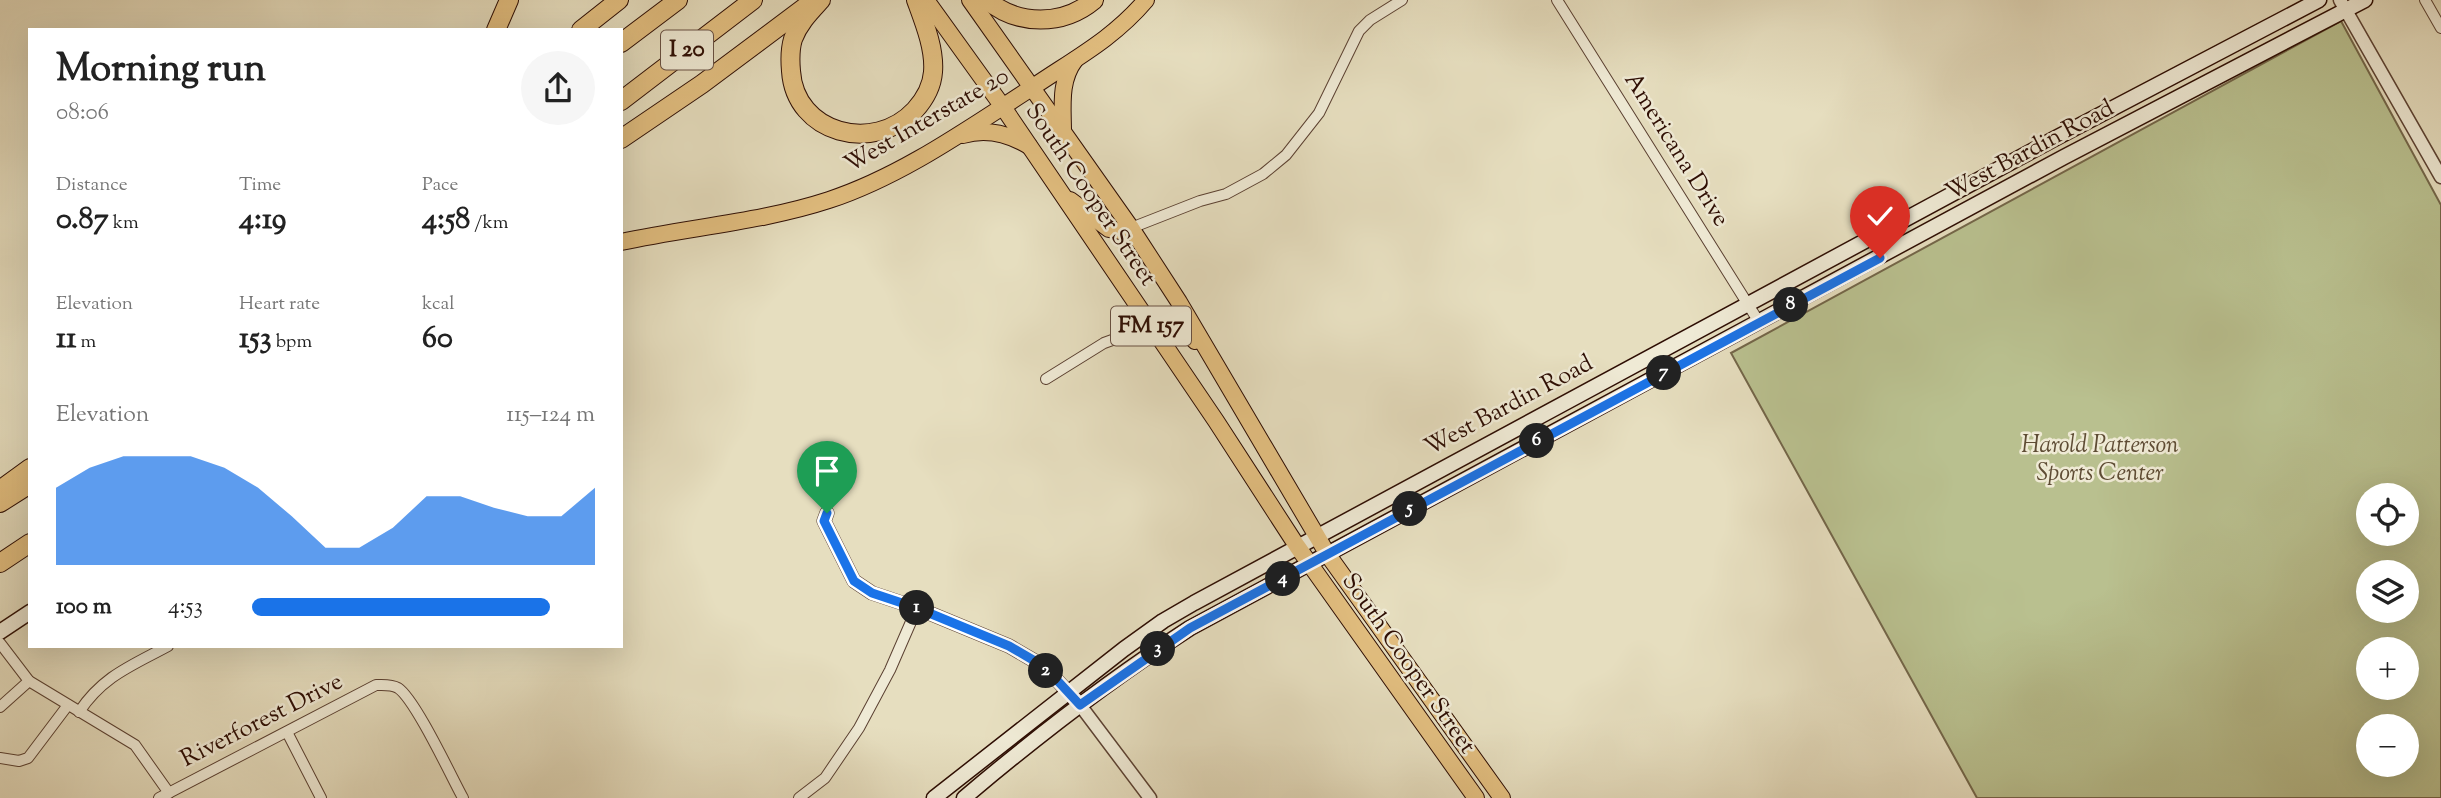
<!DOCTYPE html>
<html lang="en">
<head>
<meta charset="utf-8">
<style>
  body { margin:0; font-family:"Sorts Mill Goudy",serif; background:#f6f6f6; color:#222; height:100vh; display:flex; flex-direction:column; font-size:26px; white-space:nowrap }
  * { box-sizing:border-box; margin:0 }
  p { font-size:23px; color:#767676 }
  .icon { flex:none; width:38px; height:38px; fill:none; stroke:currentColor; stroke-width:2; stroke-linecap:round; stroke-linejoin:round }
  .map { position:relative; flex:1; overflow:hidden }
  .drawer { position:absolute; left:28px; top:28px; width:595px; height:620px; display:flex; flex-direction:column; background:#fff; border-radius:0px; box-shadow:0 7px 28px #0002 }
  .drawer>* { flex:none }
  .tools { position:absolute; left:2356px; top:483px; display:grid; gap:14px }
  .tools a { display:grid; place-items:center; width:63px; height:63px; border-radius:50%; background:#fff; box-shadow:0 7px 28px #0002; font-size:35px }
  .pin { position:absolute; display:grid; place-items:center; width:60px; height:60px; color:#fff; margin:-72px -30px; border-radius:50% 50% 50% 0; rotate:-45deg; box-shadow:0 0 7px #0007 }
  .pin .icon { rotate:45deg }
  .km { position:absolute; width:35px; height:35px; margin:-18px; border-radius:50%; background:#222; color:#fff; font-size:19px; line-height:35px; text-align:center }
  .round { display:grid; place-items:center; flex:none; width:74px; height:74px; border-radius:37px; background:#f6f6f6 }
  .head { display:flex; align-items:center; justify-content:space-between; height:119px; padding:0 28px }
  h1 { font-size:38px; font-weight:700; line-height:52px }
  .metrics { display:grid; grid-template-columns:repeat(3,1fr); gap:10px; height:119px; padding:7px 28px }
  .metrics div { display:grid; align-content:center }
  .metrics b { font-size:30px; font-weight:700 }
  .metrics small { font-size:19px; font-weight:400 }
  .metrics p { font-size:19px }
  .chart { height:196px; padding:14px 28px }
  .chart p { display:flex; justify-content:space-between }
  .chart svg { width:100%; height:126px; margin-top:7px; fill:#1a73e8; opacity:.7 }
  ul { padding:0 28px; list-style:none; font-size:23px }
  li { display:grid; grid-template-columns:112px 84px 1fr; align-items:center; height:52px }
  li i { height:18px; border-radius:9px; background:#1a73e8 }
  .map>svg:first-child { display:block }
</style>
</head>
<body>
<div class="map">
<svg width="2441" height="798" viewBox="0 0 2441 798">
  <rect width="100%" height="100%" fill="#e6debf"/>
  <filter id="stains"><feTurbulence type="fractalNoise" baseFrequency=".00286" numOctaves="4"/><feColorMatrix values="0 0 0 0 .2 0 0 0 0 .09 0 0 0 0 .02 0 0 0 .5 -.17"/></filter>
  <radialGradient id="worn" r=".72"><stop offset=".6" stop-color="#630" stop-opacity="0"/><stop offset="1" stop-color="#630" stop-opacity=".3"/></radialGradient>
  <path fill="#b9c08f" stroke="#736649" stroke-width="2" fill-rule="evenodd" d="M2341 21 2441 205V798H1977L1731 353ZM2368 495H2406V534H2368ZM2368 572H2406V611H2368ZM2368 649H2406V688H2368ZM2368 726H2406V765H2368Z"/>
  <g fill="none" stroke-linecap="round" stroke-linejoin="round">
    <defs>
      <g id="minor">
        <path d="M1557 0 1759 322"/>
        <path d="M2425 0 2441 28"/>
        <path d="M1131 228 1200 201 1226 194 1263 174 1286 155 1319 113 1359 31 1370 20 1402 0"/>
        <path d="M1046 379 1104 343 1151 326"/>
        <path d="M0 643 29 681 135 745 169 793"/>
        <path d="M0 707 29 681"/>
        <path d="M79 712C103 676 131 666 168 646"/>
        <path d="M287 732 321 798"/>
        <path d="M0 758 19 761 28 758 68 705"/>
        <path d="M159 798 376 685C383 685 391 684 398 688 415 699 451 776 463 798"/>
        <path d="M799 798 825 778 859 728 890 670 917 608"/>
      </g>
      <g id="tertiary">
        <path d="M2340 0 2441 177"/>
        <path d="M827 513 824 521 854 581 872 593 917 608 1009 646 1033 660 1055 678 1080 705 1150 798"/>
      </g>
      <g id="secondary">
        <path d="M0 632 30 612"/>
        <path d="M934 798 1124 649 1163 621 1194 603 2054 139 2319 0"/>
        <path d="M964 798C1036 737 1111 679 1190 628L2064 157 2365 0"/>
      </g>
      <g id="primary">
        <path d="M926 0 1003 107 1216 421 1297 546 1476 798"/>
        <path d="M970 0 1131 228 1179 302 1328 555 1502 798"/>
        <path d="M1063 132C1063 107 1059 81 1075 60"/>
        <path d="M963 135C986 128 1009 134 1029 146"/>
        <path d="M1070 200 1109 229 1120 231 1131 228"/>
        <path d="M621 242C690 227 762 222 829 200 902 176 969 128 1033 87 1074 59 1113 39 1146 0"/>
        <path d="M1151 326C1171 320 1182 324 1195 341"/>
      </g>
      <g id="motorway">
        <path d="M821 0C810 12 799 23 793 39 790 49 790 60 791 71 795 134 874 154 915 110 924 100 932 86 933 72 935 49 924 22 916 0"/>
        <path d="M987 0C1018 26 1063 26 1094 0"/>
        <path d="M496 30 509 0"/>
        <path d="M581 30 619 0"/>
        <path d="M621 43 678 0"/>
        <path d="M621 101 753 0"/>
        <path d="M621 139 702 84 809 4"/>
        <path d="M0 490 30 468"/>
        <path d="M0 503 30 484"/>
        <path d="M0 563 30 543"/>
      </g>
    </defs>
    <use href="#minor" stroke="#5b4132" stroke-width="12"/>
    <use href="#tertiary" stroke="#5b4132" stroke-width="15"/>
    <use href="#secondary" stroke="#2d0d03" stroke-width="17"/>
    <use href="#primary" stroke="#2d0d03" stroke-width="18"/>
    <use href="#motorway" stroke="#2d0d03" stroke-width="20"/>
    <use href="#minor" stroke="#efead5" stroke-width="10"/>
    <use href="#tertiary" stroke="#efead5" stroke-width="12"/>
    <use href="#secondary" stroke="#efead5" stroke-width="14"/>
    <use href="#primary" stroke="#e3bf80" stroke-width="16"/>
    <use href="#motorway" stroke="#e3bf80" stroke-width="18"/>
  </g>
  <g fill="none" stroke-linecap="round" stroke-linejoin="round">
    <defs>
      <path id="route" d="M827 513 824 521 854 581 872 593 917 608 1009 646 1033 660 1055 678 1080 705 1190 628 1880 258"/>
    </defs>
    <use href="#route" stroke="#fff" stroke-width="14"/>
    <use href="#route" stroke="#1a73e8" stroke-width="9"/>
  </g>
  <g text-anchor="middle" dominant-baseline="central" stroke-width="5" stroke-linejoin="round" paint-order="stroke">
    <g fill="#efead5" stroke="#674f42" stroke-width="2">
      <rect x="661" y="30.5" width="52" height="39" rx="5"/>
      <rect x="1111" y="306.5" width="80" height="39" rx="5"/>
    </g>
    <g font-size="23" font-weight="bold" fill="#2d0d03">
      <text x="687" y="50">I 20</text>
      <text x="1151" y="326">FM 157</text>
    </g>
    <g font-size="24" fill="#2d0d03" stroke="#efead5">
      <text transform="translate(927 121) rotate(-30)">West Interstate 20</text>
      <text transform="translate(1676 150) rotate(58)">Americana Drive</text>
      <text transform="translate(2030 151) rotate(-28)">West Bardin Road</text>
      <text transform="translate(1090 195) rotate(56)">South Cooper Street</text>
      <text transform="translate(1509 406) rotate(-28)">West Bardin Road</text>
      <text transform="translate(1408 664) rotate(55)">South Cooper Street</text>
      <text transform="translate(262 721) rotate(-27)">Riverforest Drive</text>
    </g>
    <g font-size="24" font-style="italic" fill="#5e4c34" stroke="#efead5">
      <text x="2100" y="446">Harold Patterson<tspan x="2100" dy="28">Sports Center</tspan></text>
    </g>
  </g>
  <rect width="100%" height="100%" filter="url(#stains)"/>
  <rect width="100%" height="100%" fill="url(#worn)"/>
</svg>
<div class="tools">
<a><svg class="icon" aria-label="locate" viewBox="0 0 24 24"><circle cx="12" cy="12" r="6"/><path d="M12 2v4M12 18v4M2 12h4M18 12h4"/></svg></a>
<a><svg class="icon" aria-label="layers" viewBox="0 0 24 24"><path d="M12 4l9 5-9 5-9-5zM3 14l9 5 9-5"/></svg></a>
<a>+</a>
<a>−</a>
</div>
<div class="pin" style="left:827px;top:513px;background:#1e9e55"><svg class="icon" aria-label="arrive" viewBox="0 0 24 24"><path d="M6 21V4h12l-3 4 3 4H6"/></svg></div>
<div class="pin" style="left:1880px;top:258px;background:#d93025"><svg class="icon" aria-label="check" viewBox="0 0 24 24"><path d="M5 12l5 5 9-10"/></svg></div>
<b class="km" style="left:917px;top:608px">1</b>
<b class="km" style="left:1046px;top:671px">2</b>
<b class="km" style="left:1158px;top:649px">3</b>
<b class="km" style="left:1283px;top:579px">4</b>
<b class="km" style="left:1410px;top:509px">5</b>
<b class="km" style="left:1537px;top:441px">6</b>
<b class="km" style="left:1664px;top:373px">7</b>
<b class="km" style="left:1791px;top:305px">8</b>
<section class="drawer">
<div class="head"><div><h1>Morning run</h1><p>08:06</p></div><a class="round"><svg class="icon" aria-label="share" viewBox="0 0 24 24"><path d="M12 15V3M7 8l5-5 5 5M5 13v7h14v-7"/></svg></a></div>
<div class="metrics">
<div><p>Distance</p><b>0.87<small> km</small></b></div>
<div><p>Time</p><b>4:19</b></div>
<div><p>Pace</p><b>4:58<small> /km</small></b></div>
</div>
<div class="metrics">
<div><p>Elevation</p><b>11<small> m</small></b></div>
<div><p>Heart rate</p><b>153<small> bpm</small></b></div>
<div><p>kcal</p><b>60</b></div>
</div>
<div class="chart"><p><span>Elevation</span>115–124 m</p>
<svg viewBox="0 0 160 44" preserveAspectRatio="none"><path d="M0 44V17L10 10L20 6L30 6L40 6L50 10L60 17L70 27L80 38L90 38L100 31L110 20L120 20L130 24L140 27L150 27L160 17V44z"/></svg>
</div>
<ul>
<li><b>100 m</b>4:53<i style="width:87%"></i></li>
</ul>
</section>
</div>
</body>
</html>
